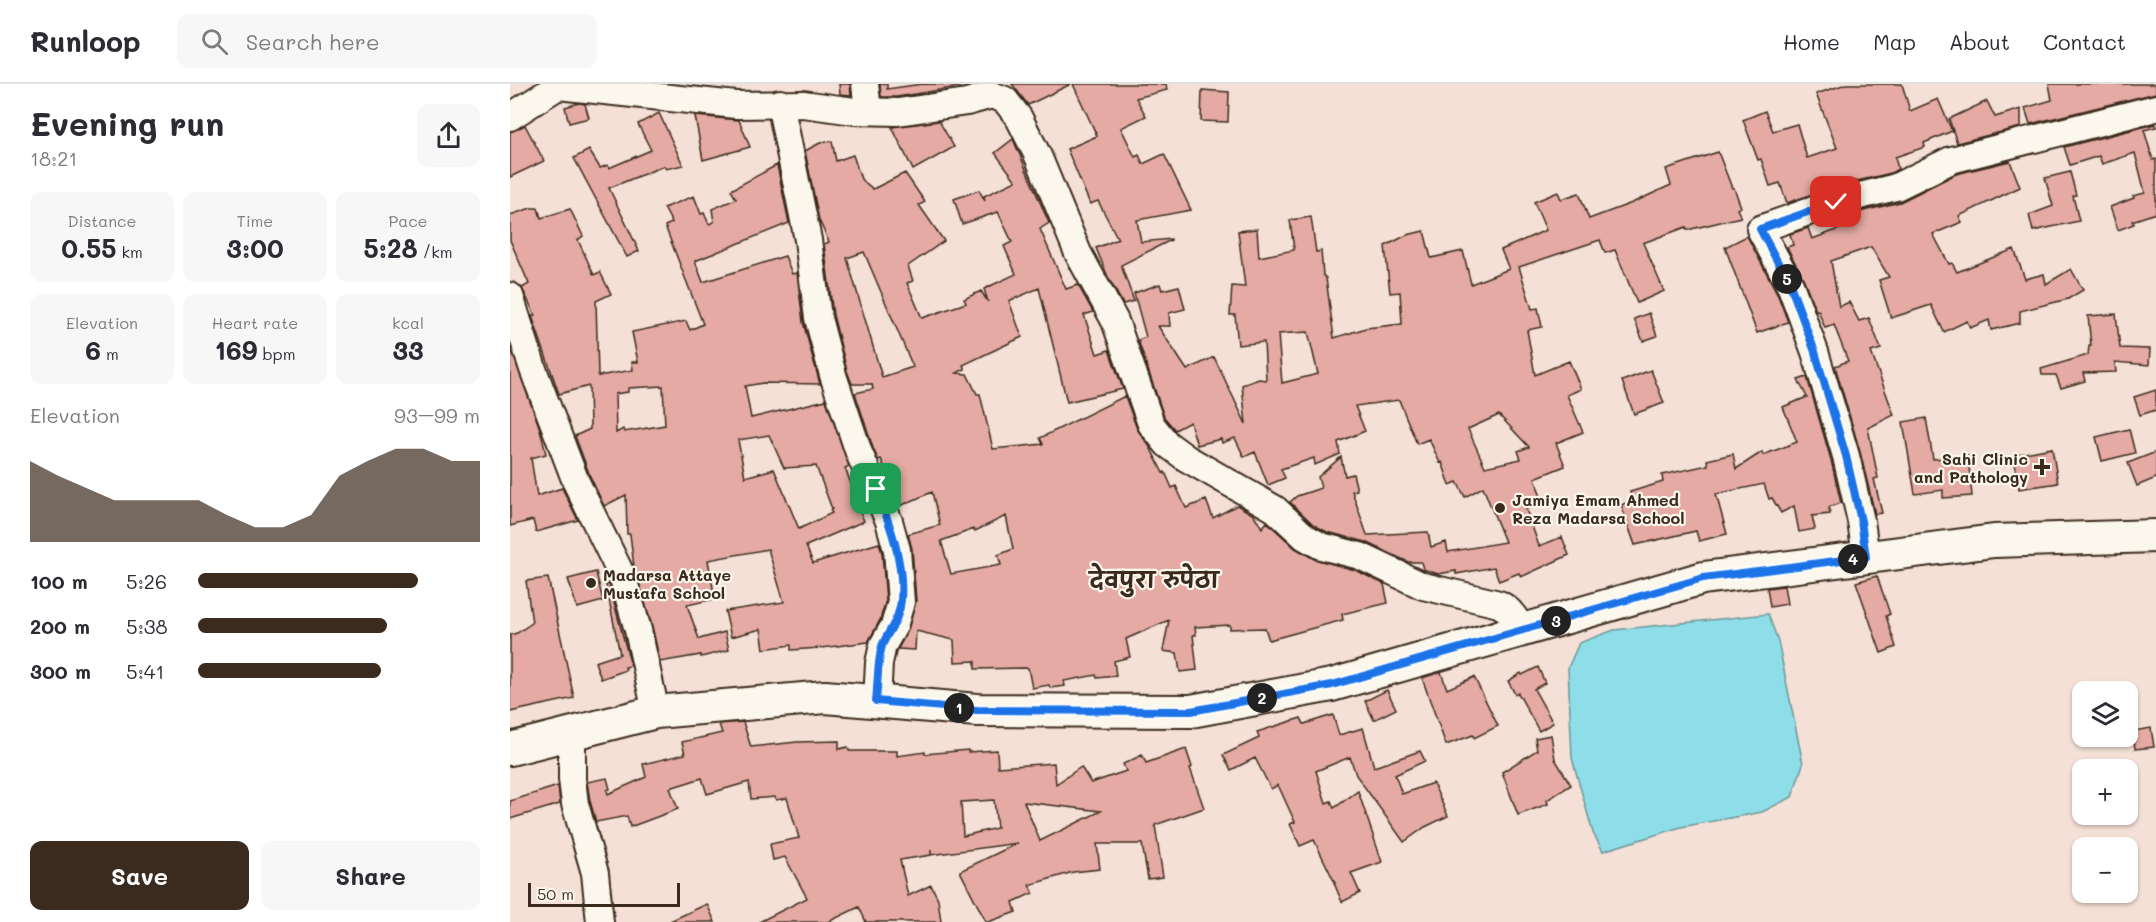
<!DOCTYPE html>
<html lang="en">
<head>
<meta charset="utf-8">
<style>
  body { margin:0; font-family:Mali,"Playpen Sans Deva",sans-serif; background:#f7f7f7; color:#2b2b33; height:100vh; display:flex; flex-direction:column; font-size:22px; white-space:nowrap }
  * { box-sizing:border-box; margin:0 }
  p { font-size:20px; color:#7c7c81 }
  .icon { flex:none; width:33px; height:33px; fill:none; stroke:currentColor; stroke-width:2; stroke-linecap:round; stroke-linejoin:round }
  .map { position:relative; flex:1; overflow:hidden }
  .drawer { display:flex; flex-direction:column; background:#fff; width:510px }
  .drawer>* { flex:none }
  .controls { position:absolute; left:1562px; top:597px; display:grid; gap:12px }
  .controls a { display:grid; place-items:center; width:66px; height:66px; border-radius:12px; background:#fff; box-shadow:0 2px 4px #0004; font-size:30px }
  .scale { position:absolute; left:18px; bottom:15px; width:152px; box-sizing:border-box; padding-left:6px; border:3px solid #3b2a1e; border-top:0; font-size:16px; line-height:21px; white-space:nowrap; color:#3b2a1e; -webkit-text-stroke:4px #fbf7ec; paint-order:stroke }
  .pin { position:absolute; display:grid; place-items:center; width:51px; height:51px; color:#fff; margin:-26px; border-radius:12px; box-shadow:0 3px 9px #0006 }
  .km { position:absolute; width:30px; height:30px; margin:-15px; border-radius:50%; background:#222; color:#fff; font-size:16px; line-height:30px; text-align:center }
  .round { display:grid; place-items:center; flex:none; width:63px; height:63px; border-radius:12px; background:#f7f7f7 }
  .head { display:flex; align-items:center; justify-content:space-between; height:102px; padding:0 30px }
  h1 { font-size:33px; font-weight:800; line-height:45px }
  .metrics { display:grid; grid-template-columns:repeat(3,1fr); gap:9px; height:102px; padding:6px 30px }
  .metrics div { display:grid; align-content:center; border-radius:12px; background:#f7f7f7; text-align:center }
  .metrics b { font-size:26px; font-weight:800 }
  .metrics small { font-size:16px; font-weight:400 }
  .metrics p { font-size:16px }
  .chart { height:168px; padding:12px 30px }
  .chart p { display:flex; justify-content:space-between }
  .chart svg { width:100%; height:108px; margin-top:6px; fill:#3b2a1e; opacity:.7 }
  .cta { display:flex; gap:12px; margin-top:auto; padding:12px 30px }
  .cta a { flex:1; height:69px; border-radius:12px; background:#3b2a1e; color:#fff; font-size:24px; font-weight:800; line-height:69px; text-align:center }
  .cta a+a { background:#f7f7f7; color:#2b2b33 }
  ul { padding:0 30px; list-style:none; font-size:20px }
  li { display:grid; grid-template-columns:96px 72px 1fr; align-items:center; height:45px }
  li i { height:15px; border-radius:8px; background:#3b2a1e }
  header { display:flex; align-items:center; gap:36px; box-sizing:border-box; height:84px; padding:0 30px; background:#fff; border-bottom:2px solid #e1e1e2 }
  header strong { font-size:28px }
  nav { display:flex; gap:33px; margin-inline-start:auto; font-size:21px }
  .search { width:420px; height:54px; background:#f7f7f7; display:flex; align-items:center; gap:15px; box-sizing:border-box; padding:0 21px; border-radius:12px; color:#7c7c81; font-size:22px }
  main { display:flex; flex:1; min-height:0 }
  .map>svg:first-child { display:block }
</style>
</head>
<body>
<header>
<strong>Runloop</strong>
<div class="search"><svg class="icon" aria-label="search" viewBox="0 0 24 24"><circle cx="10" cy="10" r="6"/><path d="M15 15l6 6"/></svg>Search here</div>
<nav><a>Home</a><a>Map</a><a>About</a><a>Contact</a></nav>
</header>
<main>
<section class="drawer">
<div class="head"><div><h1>Evening run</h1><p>18:21</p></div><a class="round"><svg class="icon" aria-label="share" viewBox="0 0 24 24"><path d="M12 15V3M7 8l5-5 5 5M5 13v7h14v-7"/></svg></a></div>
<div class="metrics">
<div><p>Distance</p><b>0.55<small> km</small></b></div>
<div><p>Time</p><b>3:00</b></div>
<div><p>Pace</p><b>5:28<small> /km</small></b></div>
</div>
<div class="metrics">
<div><p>Elevation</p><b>6<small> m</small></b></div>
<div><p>Heart rate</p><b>169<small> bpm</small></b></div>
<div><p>kcal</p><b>33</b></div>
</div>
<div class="chart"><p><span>Elevation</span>93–99 m</p>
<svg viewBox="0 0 160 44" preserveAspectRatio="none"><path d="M0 44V11L10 17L20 22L30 27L40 27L50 27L60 27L70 33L80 38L90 38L100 33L110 17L120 11L130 6L140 6L150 11L160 11V44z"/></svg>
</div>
<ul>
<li><b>100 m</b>5:26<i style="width:78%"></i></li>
<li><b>200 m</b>5:38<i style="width:67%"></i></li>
<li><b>300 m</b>5:41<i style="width:65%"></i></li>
</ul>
<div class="cta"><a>Save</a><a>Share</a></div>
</section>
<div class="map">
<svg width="1646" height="838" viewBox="0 0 1646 838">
  <rect width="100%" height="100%" fill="#f4e0d6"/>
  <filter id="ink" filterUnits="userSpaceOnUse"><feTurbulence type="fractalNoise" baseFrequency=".0167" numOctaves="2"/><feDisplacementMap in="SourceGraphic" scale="12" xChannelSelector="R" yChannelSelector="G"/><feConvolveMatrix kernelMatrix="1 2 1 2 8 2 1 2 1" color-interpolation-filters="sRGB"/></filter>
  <g filter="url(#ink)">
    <path fill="#8edee9" stroke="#6d9698" stroke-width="1.5" d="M1258 530 1268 557 1293 680 1282 713 1252 728 1171 743 1093 767 1083 749 1062 674 1058 584 1069 559 1104 546Z"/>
    <g fill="#e4aaa3" stroke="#3b2a1e" stroke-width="1.5" fill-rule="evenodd">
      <path d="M329 0H340L341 11 330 10Z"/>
      <path d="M370 0H377V5L412 0 460 1 387 13H371Z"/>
      <path d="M502 0H561L518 21Z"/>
      <path d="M563 0H656L657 6 626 14 636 32 611 44 625 73 629 71 633 80 654 70 681 126 627 136 631 158 661 155V156L611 181 624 217 613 220 598 193 586 164 608 155 588 117 580 120 557 65 587 52Z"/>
      <path d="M1336 0H1392L1400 27 1428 15 1442 47 1414 59 1415 63 1385 73 1388 85 1381 89 1322 103 1277 119 1270 99 1260 102 1251 75 1248 76 1233 36 1255 27 1263 47 1287 40 1297 74 1327 64 1306 10Z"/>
      <path d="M1539 0H1646V9L1520 40 1515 24 1542 16Z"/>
      <path d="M692 6 719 8 718 38 691 37Z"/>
      <path d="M1477 17 1485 33 1511 25V43L1447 59 1439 35Z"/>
      <path d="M69 19 75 20 79 34 59 39 55 23Z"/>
      <path d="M149 29 173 81 156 85 154 82 99 104 129 167 117 173 64 74 79 66 90 84 98 81 99 84 141 66 128 40Z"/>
      <path d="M185 32 229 36 240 63 193 76Z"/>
      <path d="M429 37 444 63 403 86 382 43Z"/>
      <path d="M1645 40 1646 43 1634 46 1643 76 1646 75V129L1622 137 1624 140 1608 146 1600 123 1624 114 1623 112 1635 109 1625 69 1592 80 1589 72 1560 81 1554 63Z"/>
      <path d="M15 41 34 77 0 93V48Z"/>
      <path d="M503 55 539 139 530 145 556 205 568 201 583 228 574 231 587 270 599 266 613 305 557 318 529 204 499 217 512 253 453 281 455 285 447 289 457 290 467 310H470L483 365 533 360 530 354 615 312 627 345 640 363 653 389 655 388 662 404 666 402 676 424 696 416 703 434 727 421 744 431 752 444 757 438 785 464 804 475 845 486 874 500 878 519 832 530 833 536 759 556 755 544 720 545V541L685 543 686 551H683L687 586 670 588 667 569 653 567 659 536 616 555 620 573 604 577 606 592 587 594 586 591 554 597 555 602 540 604 539 601 522 604 518 584 465 585V577L445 578 444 556 406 547 405 566 388 565 398 546 406 517 402 465 398 450 430 441 422 408 390 422 371 375 368 376 363 364 345 309 363 305 362 300H342L337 287 323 231 314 160 319 158 309 136 295 67 310 59 322 57 326 77 343 71 351 95 363 105 395 89 415 118 409 121 434 157 398 182 403 197 397 199 412 234 456 219 454 215 471 207 478 218 474 205 506 190 494 162 502 158 488 128 452 140 444 115 469 106 475 117 474 112 506 97 485 69ZM354 168 403 283 372 293 337 174ZM496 432 503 465 488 471 491 481 441 490 431 457 464 445 465 447Z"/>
      <path d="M1208 68 1222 104H1224L1231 123 1227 125 1231 133 1177 146 1176 143 1133 159 1154 207 1127 219 1105 166 1095 169 1090 156 1009 183 1022 225 1028 224 1032 243 1017 246 1025 291 1059 277 1071 305 1057 311 1073 348 1046 359 1055 382 1025 394 1033 420 1016 425 1029 462 1052 453 1059 471 1011 493 1009 489 989 497 984 483 946 490V487L928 490 913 485 911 478H898L856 458 817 448 804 441 780 418 787 412 811 404 808 393 831 373 835 392 843 390 847 406 842 407 857 451 918 448 921 463 936 458 938 468 995 458 973 403 955 413 947 398 940 401 932 378 930 379 919 355 907 360 889 316 845 322 855 347 828 358 830 370 805 381 804 374 771 385 775 394 758 401 745 368 734 373 725 354 712 359 711 355 687 361 680 338 665 346 654 333 628 256 636 253 624 209 650 200 652 206 669 202 675 225 659 229 660 242H648L677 286 704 273 736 340 732 301 749 295 756 296 754 258 728 261 725 231H720L722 202 735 203 728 147 747 145 749 173 784 166 780 136 801 133 806 168 811 167 813 191 816 194 824 254 856 244 892 240 890 208 880 209 875 162 897 151 914 147 921 174 953 167 961 200 999 185 991 166 1036 146 1024 118 1048 108 1051 115 1069 109 1079 135 1122 119 1161 101 1156 85ZM798 248 808 290 772 299 768 250ZM989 331 1019 363 1008 367 1011 375 975 383 958 345Z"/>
      <path d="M1500 77 1510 103 1449 132 1452 138 1423 150 1439 180 1442 179 1447 188 1504 165 1515 195 1534 190 1536 200 1561 185 1573 206 1558 215 1510 227V239L1481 246 1479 236 1460 244 1457 237 1434 248 1421 221 1381 234 1369 196 1379 193 1361 163 1321 177 1329 223 1339 218 1349 237 1359 234 1371 265 1361 268 1384 331 1358 344 1368 394 1364 395 1372 429 1365 430 1350 368 1325 282 1338 277 1324 241 1315 244 1308 226 1306 227 1294 196 1277 163 1283 161 1280 150 1298 144 1302 155 1332 144 1329 133 1390 118 1446 90Z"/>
      <path d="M267 81 279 139 185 177 193 198 275 172 282 190 287 189 293 238 310 300 253 299 235 302 241 334 316 316 339 382 335 384 345 410 343 411 354 437 296 462 303 479 369 459 372 469 376 516 370 536 358 558 311 564 281 566V561L254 565 251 545 221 553 215 527 274 518 258 465 198 476 205 515 177 521 189 555 215 548 219 566 191 573V571L150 578 142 542 124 483 120 450H117L116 411 94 422 80 392 65 352 80 345 79 302 49 310 22 232 25 231 12 204 19 200 0 156V131L21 124H28L31 134 60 125 73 152 68 156 84 191 90 188 101 210 86 217 88 292 123 286 122 278H128L122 248 176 237 180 246 193 240 155 142 162 139 154 124 184 112 191 130 194 129 199 140 204 138 202 125 226 115 221 106ZM153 302 155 341 114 348 113 345 106 349 105 310 118 308V304ZM259 351 274 384 306 382 322 425 320 426 322 429 289 445 264 385 235 393 228 356Z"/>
      <path d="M1560 88 1566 111 1563 112 1569 137 1523 147 1519 131 1543 122 1535 94Z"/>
      <path d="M1237 152 1267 209 1278 238 1247 249 1215 163Z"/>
      <path d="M1139 229 1147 252 1133 257 1124 235Z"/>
      <path d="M1606 230 1610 264 1640 265 1639 281 1605 278 1606 288 1573 289 1575 297 1551 304 1546 291H1532L1531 285 1578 271 1579 262H1581L1578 232Z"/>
      <path d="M0 262 30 345 36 370 21 374 27 412 52 404 68 436 26 448 23 436 0 442Z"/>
      <path d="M1141 286 1154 319 1124 330 1112 297Z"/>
      <path d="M1297 293 1321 376 1331 419 1319 423 1320 430 1302 432 1305 445 1289 448 1284 422 1271 429 1262 414 1259 415 1254 400 1206 410 1217 450 1189 457 1186 447 1125 461 1111 421 1122 417 1120 408 1153 398 1152 391 1198 381 1197 376 1223 370 1226 385 1252 368 1253 371 1287 358 1273 323 1297 313 1288 296Z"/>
      <path d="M1646 306V326L1630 331 1624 313Z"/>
      <path d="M1416 334 1423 375 1458 372 1462 412 1433 414V406L1405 410 1393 338Z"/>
      <path d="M1619 345 1625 369 1592 377 1586 353Z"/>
      <path d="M1542 364 1548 399 1509 405 1504 371Z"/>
      <path d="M1646 368V394L1627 402 1618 379Z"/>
      <path d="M86 488 93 517 67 524 58 495Z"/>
      <path d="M1367 492 1380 530 1376 532 1386 563 1371 569 1346 498Z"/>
      <path d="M38 494 64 614 0 628V551L7 549 22 539 16 497Z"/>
      <path d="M99 500 121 582 115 583 116 586 91 595 85 578 110 570 96 501Z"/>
      <path d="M1274 502 1277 520 1260 523 1257 504Z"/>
      <path d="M1028 583 1035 599 1024 605 1043 639 1029 647 1008 609 1005 610 998 597 1011 589 1012 591Z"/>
      <path d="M931 588 937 605 964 593 988 642 964 654 963 651 936 661 912 594Z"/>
      <path d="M877 606 886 625 864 636 855 617Z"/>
      <path d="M823 631 829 651 853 644 864 683 910 667 915 677 885 691 892 710 923 699 938 732 915 743 894 758 846 691 840 673 806 687 816 719 821 717 824 724 848 707 872 778 841 789 850 809 832 818 824 799H825L804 756 790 762 780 740 785 738 768 701 761 705 745 674 721 686 713 671 749 654 747 648 791 634 794 640Z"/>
      <path d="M233 638 241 663 287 658 329 657V665L338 663 339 667H387V672L415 668V670L458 666V668L487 666 488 683 544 679 546 700 571 683 581 699 616 687 613 680 632 671 636 679 676 665 682 683 680 684 694 724 645 741 653 793 638 795 632 760H587L590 785 563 788 519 801 523 809 503 818 506 828 478 838H476L450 787 508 759 421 771V766V771L390 776 398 812 421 801 428 815 431 838H356L349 823 318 838H249L297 814 275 773 263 776 260 760 289 754 277 714 266 716 265 713 241 715 239 698 197 710 192 694 160 704 168 725 120 743 117 732 86 738 80 717 77 698 97 694 100 705 97 706 98 710 136 693 133 680 175 670 172 658 212 649 209 640ZM484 716 487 744 453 752 451 718ZM514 718 591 727 530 757Z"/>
      <path d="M1641 644 1644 663 1625 665 1623 647Z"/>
      <path d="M1041 651 1045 675 1061 701 1037 716 1038 720 1008 731 992 688 1027 666 1025 654Z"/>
      <path d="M48 702 50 720 0 735V717Z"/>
      <path d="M197 820 205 838H158Z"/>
    </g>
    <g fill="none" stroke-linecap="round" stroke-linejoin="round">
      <defs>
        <g id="minor">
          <path d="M47 0 48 2 226 21 293 20 344 27 388 28 457 18 482 11 495 16 509 34 528 72 568 169 605 237 641 340 657 360 676 374 765 425 795 453 811 462 850 472 913 502 989 520C1001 526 1006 535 1012 546"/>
          <path d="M355 0 358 27"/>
          <path d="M270 19 298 156 308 234 323 291 349 369 379 437 387 466 391 518 384 542 373 561 369 579 367 617"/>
          <path d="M0 33 48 2"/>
          <path d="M0 212 23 285 66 398 113 494 128 546 146 628"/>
          <path d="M1356 473 1351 437 1336 372 1305 268 1281 203 1250 145 1326 118 1386 103 1441 76 1646 24"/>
          <path d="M62 649V695L65 720 85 789 90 838"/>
        </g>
        <path id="major" d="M0 665 146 628 315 613 467 626 681 627 822 601 1193 494 1484 457 1646 452"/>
      </defs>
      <use href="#minor" stroke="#3b2a1e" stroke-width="30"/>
      <use href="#major" stroke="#3b2a1e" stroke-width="36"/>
      <use href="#minor" stroke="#fbf7ec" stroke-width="26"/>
      <use href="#major" stroke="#fbf7ec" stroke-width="32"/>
    </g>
  </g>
  <g fill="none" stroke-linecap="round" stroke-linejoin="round" filter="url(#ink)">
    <defs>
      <path id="route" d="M366 405C380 440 394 477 391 516 390 535 378 547 372 562 367 580 368 599 366 617L467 626 681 627 822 601 1193 494 1356 473 1351 437 1336 372 1305 268 1281 203 1250 145 1326 118"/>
    </defs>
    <use href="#route" stroke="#fff" stroke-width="12"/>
    <use href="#route" stroke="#1a73e8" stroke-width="8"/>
  </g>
  <g fill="#3b2a1e" stroke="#fbf7ec" stroke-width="2">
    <path d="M1529 374h6v6h6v6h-6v6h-6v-6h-6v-6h6z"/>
    <circle cx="990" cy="424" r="6"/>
    <circle cx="81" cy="499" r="6"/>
  </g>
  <g text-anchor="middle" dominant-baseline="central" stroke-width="4.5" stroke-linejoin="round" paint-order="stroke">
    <g font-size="16" font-weight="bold" fill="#3b2a1e" stroke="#fbf7ec" text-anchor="start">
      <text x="1518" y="374" text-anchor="end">Sahi Clinic<tspan x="1518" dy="18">and Pathology</tspan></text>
      <text x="1002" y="415">Jamiya Emam Ahmed<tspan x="1002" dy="18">Reza Madarsa School</tspan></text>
      <text x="93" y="490">Madarsa Attaye<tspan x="93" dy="18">Mustafa School</tspan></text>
    </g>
    <g font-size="22" font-weight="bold" fill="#3b2a1e" stroke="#fbf7ec">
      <text x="644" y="495">देवपुरा रुपेठा</text>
    </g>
  </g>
</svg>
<div class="controls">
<a><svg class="icon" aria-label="layers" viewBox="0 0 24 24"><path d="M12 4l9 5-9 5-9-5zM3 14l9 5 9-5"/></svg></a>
<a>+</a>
<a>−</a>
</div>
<div class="scale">50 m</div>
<div class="pin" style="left:366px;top:405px;background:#1e9e55"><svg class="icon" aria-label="arrive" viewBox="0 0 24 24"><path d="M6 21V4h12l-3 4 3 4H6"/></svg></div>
<div class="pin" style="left:1326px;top:118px;background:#d93025"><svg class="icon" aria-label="check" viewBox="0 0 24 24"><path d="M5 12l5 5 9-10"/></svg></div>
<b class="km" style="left:449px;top:624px">1</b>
<b class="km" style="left:752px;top:614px">2</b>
<b class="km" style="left:1046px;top:537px">3</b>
<b class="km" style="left:1343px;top:475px">4</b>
<b class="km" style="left:1277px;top:195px">5</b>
</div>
</main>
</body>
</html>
